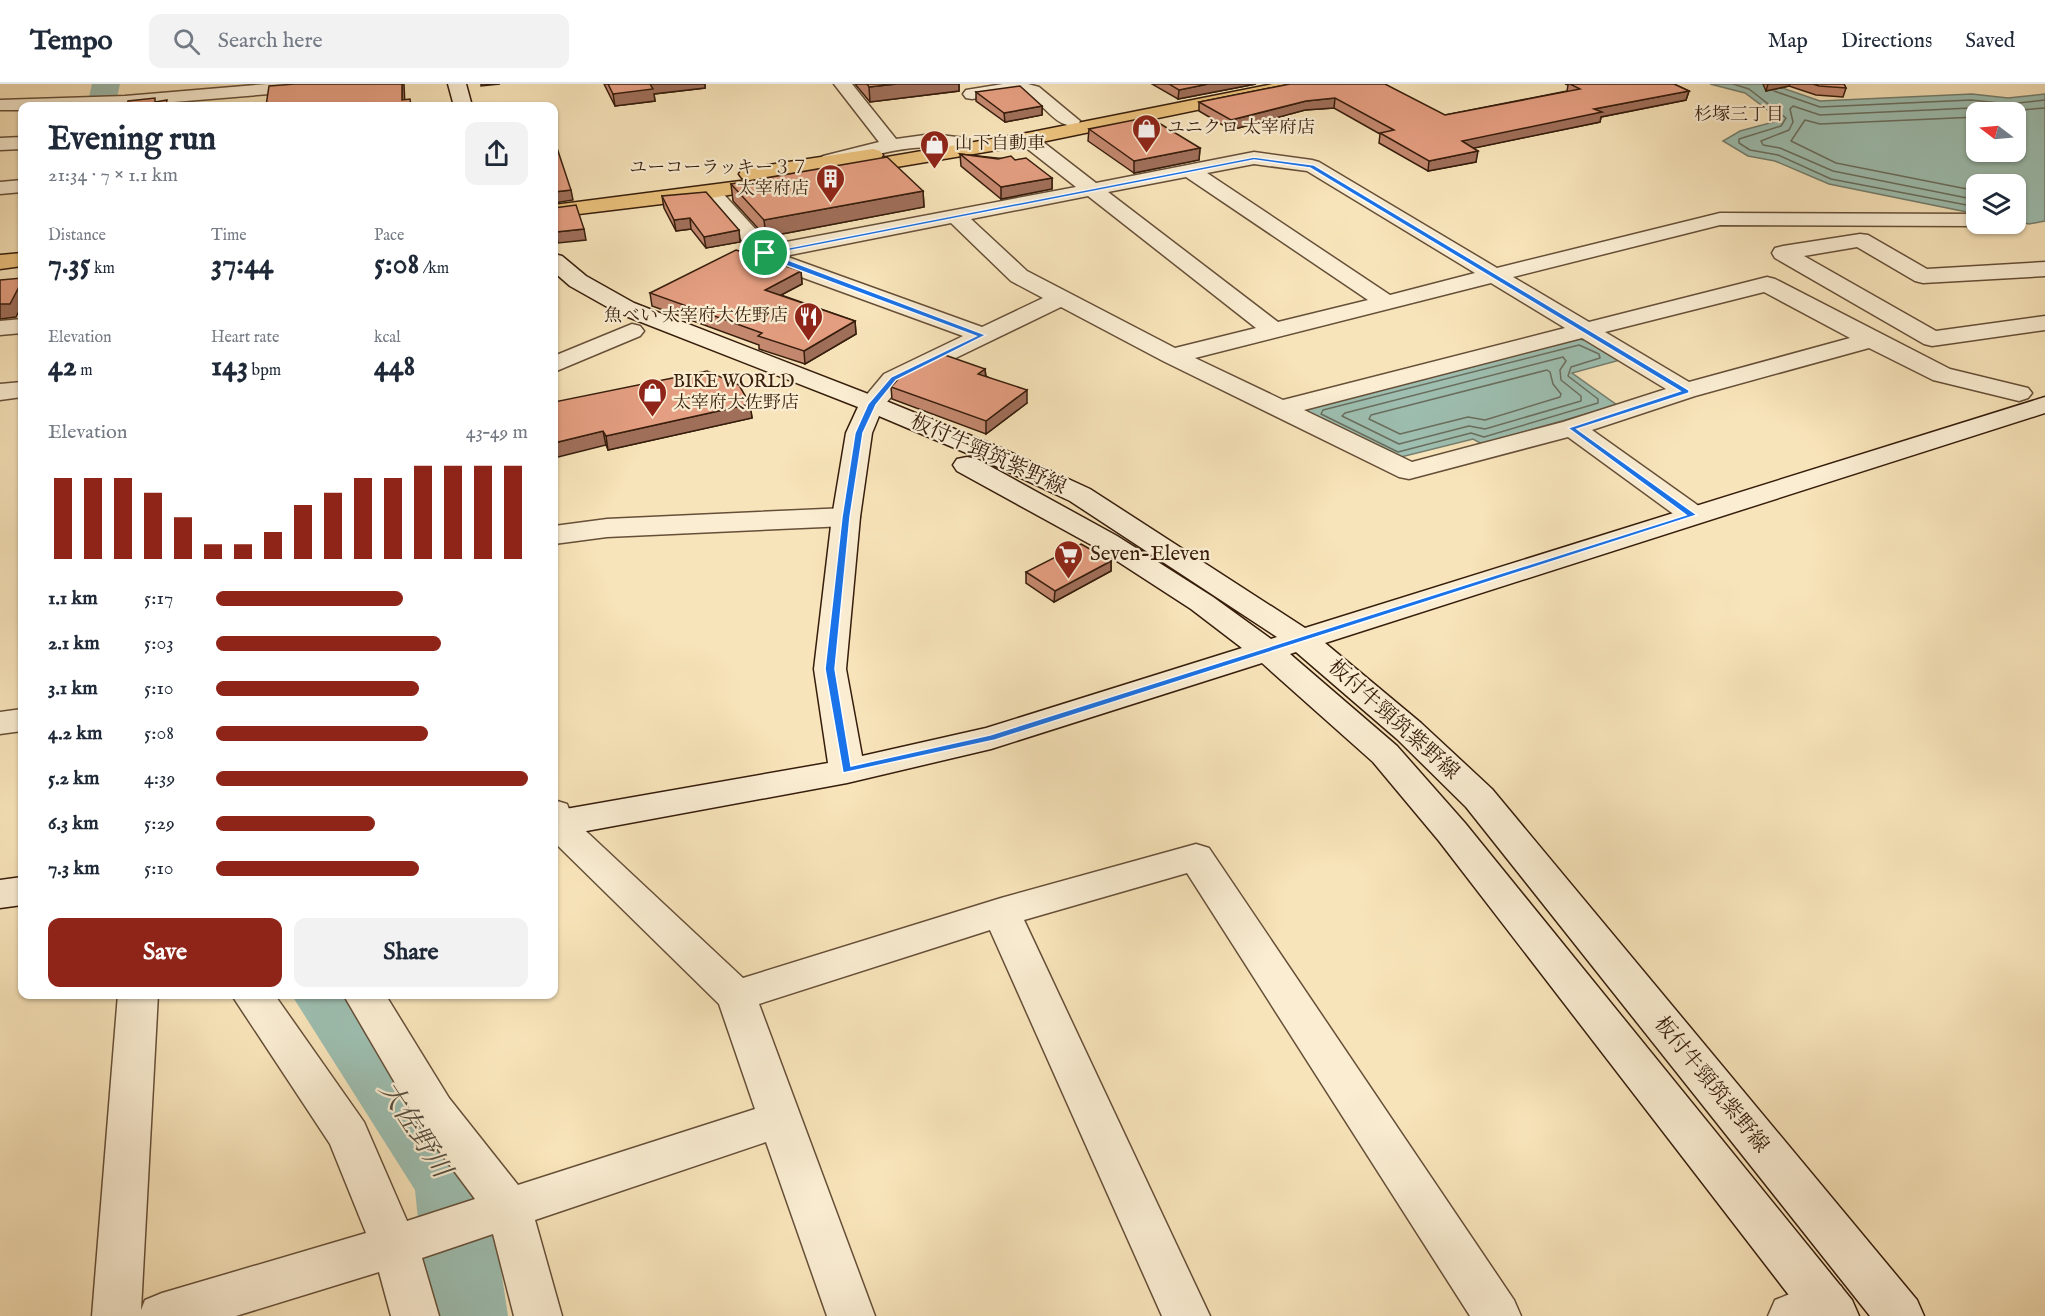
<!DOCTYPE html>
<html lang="en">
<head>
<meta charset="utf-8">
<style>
  body { margin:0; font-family:"IM FELL English","Noto Serif JP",serif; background:#f2f2f3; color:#1f2937; height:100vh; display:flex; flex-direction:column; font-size:22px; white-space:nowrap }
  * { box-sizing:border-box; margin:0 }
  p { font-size:20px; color:#747a83 }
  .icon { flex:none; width:33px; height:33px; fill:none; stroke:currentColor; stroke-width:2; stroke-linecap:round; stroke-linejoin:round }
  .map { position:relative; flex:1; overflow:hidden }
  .sheet { position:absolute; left:18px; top:18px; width:540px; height:897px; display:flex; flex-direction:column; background:#fff; border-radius:12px; box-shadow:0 2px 4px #0004 }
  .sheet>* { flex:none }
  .needle { width:39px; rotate:286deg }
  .buttons { position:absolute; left:1966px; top:18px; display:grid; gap:12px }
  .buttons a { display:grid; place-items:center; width:60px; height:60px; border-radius:12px; background:#fff; box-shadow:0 2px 4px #0004; font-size:30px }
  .pin { position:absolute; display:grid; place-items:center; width:51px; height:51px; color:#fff; margin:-26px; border:3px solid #fff; border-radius:50%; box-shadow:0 2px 6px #0007 }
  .round { display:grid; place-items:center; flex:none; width:63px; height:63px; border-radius:12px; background:#f2f2f3 }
  .headline { display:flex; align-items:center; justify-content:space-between; height:102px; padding:0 30px }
  h1 { font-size:33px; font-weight:700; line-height:45px }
  .stats { display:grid; grid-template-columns:repeat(3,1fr); gap:9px; height:102px; padding:6px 30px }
  .stats div { display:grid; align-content:center }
  .stats b { font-size:30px; font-weight:700 }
  .stats small { font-size:16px; font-weight:400 }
  .stats p { font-size:16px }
  .chart { height:168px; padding:12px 30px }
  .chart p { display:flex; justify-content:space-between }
  .chart svg { width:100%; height:108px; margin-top:6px; stroke:#8f2418; stroke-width:6 }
  .cta { display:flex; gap:12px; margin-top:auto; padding:12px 30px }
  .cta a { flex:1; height:69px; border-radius:12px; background:#8f2418; color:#fff; font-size:24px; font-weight:700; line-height:69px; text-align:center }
  .cta a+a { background:#f2f2f3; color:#1f2937 }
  ul { padding:0 30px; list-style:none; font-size:20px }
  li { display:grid; grid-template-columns:96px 72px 1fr; align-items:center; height:45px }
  li i { height:15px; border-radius:8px; background:#8f2418 }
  header { display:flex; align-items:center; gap:36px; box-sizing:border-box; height:84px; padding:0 30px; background:#fff; border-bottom:2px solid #e0e1e3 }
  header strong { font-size:28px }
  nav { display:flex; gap:33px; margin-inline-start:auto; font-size:21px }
  .search { width:420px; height:54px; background:#f2f2f3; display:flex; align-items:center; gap:15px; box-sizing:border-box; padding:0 21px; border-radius:12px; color:#747a83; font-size:22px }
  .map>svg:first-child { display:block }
</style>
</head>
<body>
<header>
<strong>Tempo</strong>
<div class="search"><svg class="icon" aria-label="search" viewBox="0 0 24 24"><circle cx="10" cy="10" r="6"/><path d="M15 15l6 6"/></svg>Search here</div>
<nav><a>Map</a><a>Directions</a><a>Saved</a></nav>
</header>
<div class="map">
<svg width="2045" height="1232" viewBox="0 0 2045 1232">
  <rect width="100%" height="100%" fill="#f8e4ba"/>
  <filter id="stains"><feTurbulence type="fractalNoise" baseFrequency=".00333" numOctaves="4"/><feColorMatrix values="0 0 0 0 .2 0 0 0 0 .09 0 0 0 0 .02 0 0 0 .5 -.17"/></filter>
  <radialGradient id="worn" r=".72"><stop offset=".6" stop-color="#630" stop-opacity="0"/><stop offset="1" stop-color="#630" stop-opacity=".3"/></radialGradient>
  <g fill="#9dbeb0" stroke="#747e6e" stroke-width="1.5" fill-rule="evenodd">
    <path d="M1710 0H1771L1820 17 1972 10 2008 14 2045 10V137L2029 140 2016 137V100H1977V130L1829 100 1775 77 1748 72 1723 57 1740 47 1781 36 1745 9ZM1977 28H2016V68H1977Z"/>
    <path d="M1579 255 1588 257 1620 276 1572 289 1617 321 1482 360 1473 355 1397 374 1306 331 1304 325Z"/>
  </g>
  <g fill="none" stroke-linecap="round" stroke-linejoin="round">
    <g stroke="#6a6e5e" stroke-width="1.5">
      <path d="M1733 0 1749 5 1786 34 1781 42 1739 55V59L1750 66 1778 71 1831 95 1977 123"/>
      <path d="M1774 7 1820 23 1971 16 2009 20 2045 16"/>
      <path d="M1977 33 1820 40 1805 36 1791 57 1836 79 1977 107"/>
      <path d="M1977 116 1833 87 1780 64 1763 61 1761 57 1789 46 1793 38 1790 25 1793 22 1820 31 1971 24 2008 27 2045 24"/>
      <path d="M1579 261 1599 270 1600 274 1571 283 1568 292 1598 315V319L1484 353 1471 349 1398 368 1321 330 1323 326Z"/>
      <path d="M1563 273 1566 277 1560 286 1561 296 1581 312V317L1485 345 1469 342 1399 360 1342 332 1345 329Z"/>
      <path d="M1547 286 1550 288 1553 300 1561 310 1560 313 1485 336 1468 333 1400 350 1369 335 1371 331Z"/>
    </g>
    <g fill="#9dbeb0" fill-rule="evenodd">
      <path d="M92 0H120L115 22H87Z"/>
      <path d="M291 910H361L477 1076 488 1099 508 1232H428L415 1106Z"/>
    </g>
    <defs>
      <g id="street">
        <path d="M267 0H340L337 4 331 5 125 22H22V26H0V16L125 12Z"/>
        <path d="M834 0H852L896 55 932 50 965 54 968 58 965 62C951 65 929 62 913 64 885 67 858 75 830 82L823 80 820 76 823 72 879 58Z"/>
        <path d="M1003 0H1028L1039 3 1080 37 1078 41C1053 47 1041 10 1018 8 1004 7 986 13 972 15L966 14 963 10 966 6Z"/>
        <path d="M1027 49 1034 51 1096 99 1254 68 1312 76 1319 78 1497 184 1720 129 1977 130V140H1984L1977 142 1720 141 1513 193 1589 238 1767 193 1775 195 1950 285 2028 304 2032 309 2028 314 2019 317 1933 296 1869 264 1695 312 1592 346 1703 425 1707 431 1703 437 1693 440 1683 437 1568 353 1409 395 1399 393 1163 277 1061 223 902 300 881 325 872 328 863 325 859 320 884 290 963 252 771 182 757 174 701 108 704 104H718L770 161 1076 103 1020 59 1018 55 1020 51ZM1254 80 1307 87 1475 189 1390 211 1207 89ZM1186 93 1368 216 1278 238 1108 108ZM1088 112 1256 244 1175 264 1027 187 971 135ZM951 139 1011 197 1043 214 982 243 785 172ZM1491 199 1565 244 1283 316 1195 274ZM1764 208 1850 254 1689 298 1605 248ZM1582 254 1666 305 1563 338 1412 378 1304 326Z"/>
        <path d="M22 53V65L0 66V54Z"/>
        <path d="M22 96V108L0 110V98Z"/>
        <path d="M1860 150 1868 151 1927 185 2045 178V192L1923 199 1915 197 1857 163 1804 172 1936 247 2045 232V246L1932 262 1924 260 1775 174 1772 169 1775 164 1783 162Z"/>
        <path d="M22 235V249L0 251V237Z"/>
        <path d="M632 240 640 242 644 247 640 252 554 288V272Z"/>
        <path d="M22 298V313L0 316V300Z"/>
        <path d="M846 424 856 427 860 433 856 439 846 442 607 453 554 460V442L607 435Z"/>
        <path d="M22 625V647L0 650V628Z"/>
        <path d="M554 716 567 720 573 735 743 894 1001 814 1196 760 1209 764 1514 1216 1521 1232H1470L1187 789 1024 836 1210 1232H1162L990 846 759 920 875 1232H827L766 1058 535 1136 562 1232H514L493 1150 422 1174 439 1232H391L379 1188 236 1232H92L118 910H158L141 1226 145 1216 162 1209 366 1149 330 1060 231 910H274L364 1038 407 1137 475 1115 419 1040 343 910H385L449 1014 518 1101 755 1025 719 920 554 758Z"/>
        <path d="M1824 1196 1841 1202 1848 1218 1842 1232H1768L1775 1216Z"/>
      </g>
      <g id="secondary">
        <path d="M448 0H466L472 22H454Z"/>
        <path d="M554 170 562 172 586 192 634 219 881 315 1001 364 1090 405 1305 544 2045 313V329L1325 559 1421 639 1492 705 1917 1216 1924 1232H1870L1466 723 1397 655 1296 568 1290 570 1397 662 1465 739 1852 1216 1859 1232H1805L1439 757 1373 678 1262 579 991 665 847 699 554 753V727L828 679 814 585 832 433 846 349 858 323 618 229 570 202 554 188ZM879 332 983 376 1070 417 1277 553 1271 555 1213 513 1117 452 977 375 967 373 957 375 953 381 957 387 1097 464 1191 525 1242 564 986 644 862 672 846 585 860 433 872 349Z"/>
        <path d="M22 793V821L0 824V796Z"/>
      </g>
      <g id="primary">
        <path d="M1273 0H1308L1305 4 1299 5 1027 61 849 91 842 89 839 85 841 82 777 92 785 97 782 101 775 103 711 114 554 133V121L748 96 742 94 739 90 742 86 749 84 873 65 880 67 883 71 881 74 1027 49Z"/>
        <path d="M22 169V182L0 185V171Z"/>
      </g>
    </defs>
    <use href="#street" stroke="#664f38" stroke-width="3"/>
    <use href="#secondary" stroke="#361d0c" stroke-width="3"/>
    <use href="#primary" stroke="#361d0c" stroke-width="3"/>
    <use href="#street" fill="#faedd2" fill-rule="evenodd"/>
    <use href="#secondary" fill="#faedd2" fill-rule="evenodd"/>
    <use href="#primary" fill="#ecc27d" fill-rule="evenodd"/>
  </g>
  <g fill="#c4886f" stroke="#361d0c" stroke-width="1.5">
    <path d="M604 0H705V4L654 10 655 17 615 22Z"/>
    <path d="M855 0H959V7L870 18Z"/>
    <path d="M1152 0H1256L1178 15Z"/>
    <path d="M1290 0 1445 31 1567 7 1568 1 1565 0H1674L1689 7 1686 16 1601 33 1600 38 1473 64 1476 78 1428 87 1379 59 1380 50 1334 24 1305 26 1231 46 1199 27V18Z"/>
    <path d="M1763 0H1844L1846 4 1843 13 1816 11 1789 2 1766 7Z"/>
    <path d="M976 8 1042 22V31L1005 38 976 17Z"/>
    <path d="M1089 45 1200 64 1199 76 1134 89 1088 57Z"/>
    <path d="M960 70 1015 76 1052 94V105L1001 115 961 82Z"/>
    <path d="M731 100 923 107 924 123 766 153 733 117Z"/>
    <path d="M662 112 739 146 740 158 706 164 691 145 676 147 664 124Z"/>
    <path d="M801 187 802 200 781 211 855 237 856 250 805 280 759 265V261L652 222 650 209Z"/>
    <path d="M985 285 986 292 1027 319 986 350 892 315 891 303Z"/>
    <path d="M554 318 750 320 752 334 608 366 606 361Z"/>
    <path d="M1111 477V487L1054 518 1026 499V488Z"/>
  </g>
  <g fill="#a06f5a" stroke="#361d0c" stroke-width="1.5">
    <path d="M402 0H404L405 22 402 16Z"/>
    <path d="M481 0H500L481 2Z"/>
    <path d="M650 0H705V4L654 10 655 17 615 22 613 10Z"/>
    <path d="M896 0H959V7L870 18 869 3Z"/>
    <path d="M1208 0H1256L1178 15 1179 6Z"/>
    <path d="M1768 0H1790L1789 2 1766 7Z"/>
    <path d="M1689 7 1686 16 1601 33 1600 38 1460 67 1462 57 1594 25Z"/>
    <path d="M1335 14 1334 24 1305 26 1231 46V36L1306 17Z"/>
    <path d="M1042 22V31L1005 38 1004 29Z"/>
    <path d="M1200 64 1199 76 1134 89V77Z"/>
    <path d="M1478 67 1476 78 1428 87 1429 77Z"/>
    <path d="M1052 94V105L1001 115V103Z"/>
    <path d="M571 106 573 116 554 119V108Z"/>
    <path d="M923 107 924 123 766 153 764 136Z"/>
    <path d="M690 134 691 145 676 147 674 136Z"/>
    <path d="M584 145 586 156 558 159 556 148Z"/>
    <path d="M739 146 740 158 706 164 704 153Z"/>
    <path d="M801 187 802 200 766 219 765 206Z"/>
    <path d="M22 197V221L16 233 0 235V220Z"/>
    <path d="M855 237 856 250 805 280 804 267Z"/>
    <path d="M985 285 986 298 978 290Z"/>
    <path d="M1027 306V319L986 350V337Z"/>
    <path d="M750 320 752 334 608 366 606 352Z"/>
    <path d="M603 347 606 361 554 374V359Z"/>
    <path d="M1111 477V487L1054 518 1055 507Z"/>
  </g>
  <g fill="#e49e81" stroke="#361d0c" stroke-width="1.5">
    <path d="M295 0H402V16L410 15 411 22H266L269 2Z"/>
    <path d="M608 0H650L653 5 613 10Z"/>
    <path d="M867 0H896L869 3Z"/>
    <path d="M1169 0H1208L1179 6Z"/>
    <path d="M1290 0H1385L1445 31 1580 5 1570 0H1674L1689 7 1594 25 1602 28 1462 57 1478 67 1429 77 1380 49 1394 46 1335 14 1306 17 1231 36 1199 18Z"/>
    <path d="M1813 0H1844L1846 4 1819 2Z"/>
    <path d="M1020 2 1042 22 1004 29 976 8Z"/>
    <path d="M155 14V18L167 16 166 22H127L128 17Z"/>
    <path d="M1149 33 1200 64 1134 77 1089 45Z"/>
    <path d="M554 55 571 106 554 108Z"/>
    <path d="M960 70 998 75 1011 72 1015 76 1026 74 1052 94 1001 103Z"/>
    <path d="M887 73 923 107 764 136 731 100Z"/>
    <path d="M706 108 739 146 704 153 690 134 674 136 662 112Z"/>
    <path d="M576 121 584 145 556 148 554 139V124Z"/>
    <path d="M736 166 801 187 765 206 855 237 804 267 758 252 762 249 650 209Z"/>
    <path d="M22 194V197L10 220H0V196Z"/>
    <path d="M942 270 985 285 978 290 1027 306 986 337 891 303 901 292Z"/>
    <path d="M707 287 739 301 750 320 606 352 603 347 554 359V318Z"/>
    <path d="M1081 460 1111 477 1055 507 1026 488Z"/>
  </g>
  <path fill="#1a73e8" stroke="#fff" stroke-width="1.5" fill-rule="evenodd" d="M1254 73 1314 81 1689 306V309L1577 345 1697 431 995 656 843 689 825 585 842 433 855 349 868 320 891 293 976 252 777 178 762 169ZM1254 76 1310 84 1680 307 1568 344 1686 431 990 651 851 682 835 585 850 433 863 349 876 321 896 296 986 251 772 170Z"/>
  <defs>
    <symbol id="shop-pin" viewBox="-11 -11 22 30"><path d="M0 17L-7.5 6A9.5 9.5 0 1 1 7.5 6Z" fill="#8f2418" stroke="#faedd2"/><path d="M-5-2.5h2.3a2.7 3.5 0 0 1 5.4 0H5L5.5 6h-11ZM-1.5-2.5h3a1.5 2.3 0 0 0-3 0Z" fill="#fff"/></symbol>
    <symbol id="building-pin" viewBox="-11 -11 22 30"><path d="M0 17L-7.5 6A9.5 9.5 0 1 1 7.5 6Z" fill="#8f2418" stroke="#faedd2"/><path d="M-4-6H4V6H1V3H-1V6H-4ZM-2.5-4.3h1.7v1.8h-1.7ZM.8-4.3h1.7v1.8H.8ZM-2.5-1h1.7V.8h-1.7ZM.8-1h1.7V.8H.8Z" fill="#fff"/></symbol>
    <symbol id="restaurant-pin" viewBox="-11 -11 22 30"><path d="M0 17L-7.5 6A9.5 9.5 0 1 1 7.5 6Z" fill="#8f2418" stroke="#faedd2"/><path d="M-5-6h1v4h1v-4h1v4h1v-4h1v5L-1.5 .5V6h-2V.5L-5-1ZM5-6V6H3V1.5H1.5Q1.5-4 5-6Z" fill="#fff"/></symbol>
    <symbol id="supermarket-pin" viewBox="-11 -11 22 30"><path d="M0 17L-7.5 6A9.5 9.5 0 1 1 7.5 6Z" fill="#8f2418" stroke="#faedd2"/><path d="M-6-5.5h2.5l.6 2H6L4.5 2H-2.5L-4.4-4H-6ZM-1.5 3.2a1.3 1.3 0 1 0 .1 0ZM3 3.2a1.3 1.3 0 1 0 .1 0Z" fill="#fff"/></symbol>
  </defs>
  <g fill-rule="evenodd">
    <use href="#shop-pin" x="1130" y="28" width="33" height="45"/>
    <use href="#shop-pin" x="918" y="44" width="33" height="45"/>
    <use href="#building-pin" x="814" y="78" width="33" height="45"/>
    <use href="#restaurant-pin" x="792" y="216" width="33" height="45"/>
    <use href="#shop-pin" x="636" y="292" width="33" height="45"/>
    <use href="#supermarket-pin" x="1052" y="454" width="33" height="45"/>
  </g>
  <g text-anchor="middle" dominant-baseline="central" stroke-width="4.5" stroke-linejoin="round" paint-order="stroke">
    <g font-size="18" fill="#361d0c" stroke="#faedd2">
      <text x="1739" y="31">杉塚三丁目</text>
    </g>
    <g font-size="18" fill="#361d0c" stroke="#faedd2" text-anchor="start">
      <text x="1167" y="44">ユニクロ 太宰府店</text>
      <text x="955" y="60">山下自動車</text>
      <text x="809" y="84" text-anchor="end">ユーコーラッキー３７<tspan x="809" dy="21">太宰府店</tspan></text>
      <text x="788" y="232" text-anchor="end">魚べい 太宰府大佐野店</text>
      <text x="673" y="298">BIKE WORLD<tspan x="673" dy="21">太宰府大佐野店</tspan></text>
    </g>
    <g font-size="21" fill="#361d0c" stroke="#faedd2">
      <text transform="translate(988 371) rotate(24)">板付牛頸筑紫野線</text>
      <text transform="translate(1393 636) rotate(42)">板付牛頸筑紫野線</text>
      <text transform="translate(1711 1001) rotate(51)">板付牛頸筑紫野線</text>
    </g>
    <g font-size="21" fill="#361d0c" stroke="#faedd2" text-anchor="start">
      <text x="1090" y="470">Seven-Eleven</text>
    </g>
    <g font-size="27" font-style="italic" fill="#554d3d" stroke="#faedd2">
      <text transform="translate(414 1046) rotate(57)">大佐野川</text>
    </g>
  </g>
  <rect width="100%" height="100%" filter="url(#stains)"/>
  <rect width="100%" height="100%" fill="url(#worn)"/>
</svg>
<div class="buttons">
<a><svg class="needle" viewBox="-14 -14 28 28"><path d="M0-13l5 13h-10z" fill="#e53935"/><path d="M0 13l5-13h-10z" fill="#747a83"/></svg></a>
<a><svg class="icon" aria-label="layers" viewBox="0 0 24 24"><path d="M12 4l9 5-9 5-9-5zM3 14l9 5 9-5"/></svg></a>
</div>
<div class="pin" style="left:765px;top:169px;background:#1e9e55"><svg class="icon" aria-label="arrive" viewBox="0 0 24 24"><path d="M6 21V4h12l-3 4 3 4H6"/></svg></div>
<section class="sheet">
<div class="headline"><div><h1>Evening run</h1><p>21:34 · 7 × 1.1 km</p></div><a class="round"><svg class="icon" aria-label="share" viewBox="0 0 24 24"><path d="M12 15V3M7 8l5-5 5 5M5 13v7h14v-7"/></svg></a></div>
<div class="stats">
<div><p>Distance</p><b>7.35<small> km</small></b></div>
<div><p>Time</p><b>37:44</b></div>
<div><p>Pace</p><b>5:08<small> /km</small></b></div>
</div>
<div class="stats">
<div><p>Elevation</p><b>42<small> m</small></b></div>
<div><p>Heart rate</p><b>143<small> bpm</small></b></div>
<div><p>kcal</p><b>448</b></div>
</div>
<div class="chart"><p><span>Elevation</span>43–49 m</p>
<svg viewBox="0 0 160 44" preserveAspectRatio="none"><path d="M5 44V11M15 44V11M25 44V11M35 44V17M45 44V27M55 44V38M65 44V38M75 44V33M85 44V22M95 44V17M105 44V11M115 44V11M125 44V6M135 44V6M145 44V6M155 44V6"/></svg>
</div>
<ul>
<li><b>1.1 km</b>5:17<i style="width:60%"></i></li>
<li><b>2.1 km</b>5:03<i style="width:72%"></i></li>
<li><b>3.1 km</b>5:10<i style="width:65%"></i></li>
<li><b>4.2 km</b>5:08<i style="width:68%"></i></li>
<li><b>5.2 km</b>4:39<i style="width:100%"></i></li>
<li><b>6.3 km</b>5:29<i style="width:51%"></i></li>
<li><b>7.3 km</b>5:10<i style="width:65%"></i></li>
</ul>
<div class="cta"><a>Save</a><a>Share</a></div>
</section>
</div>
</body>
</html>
